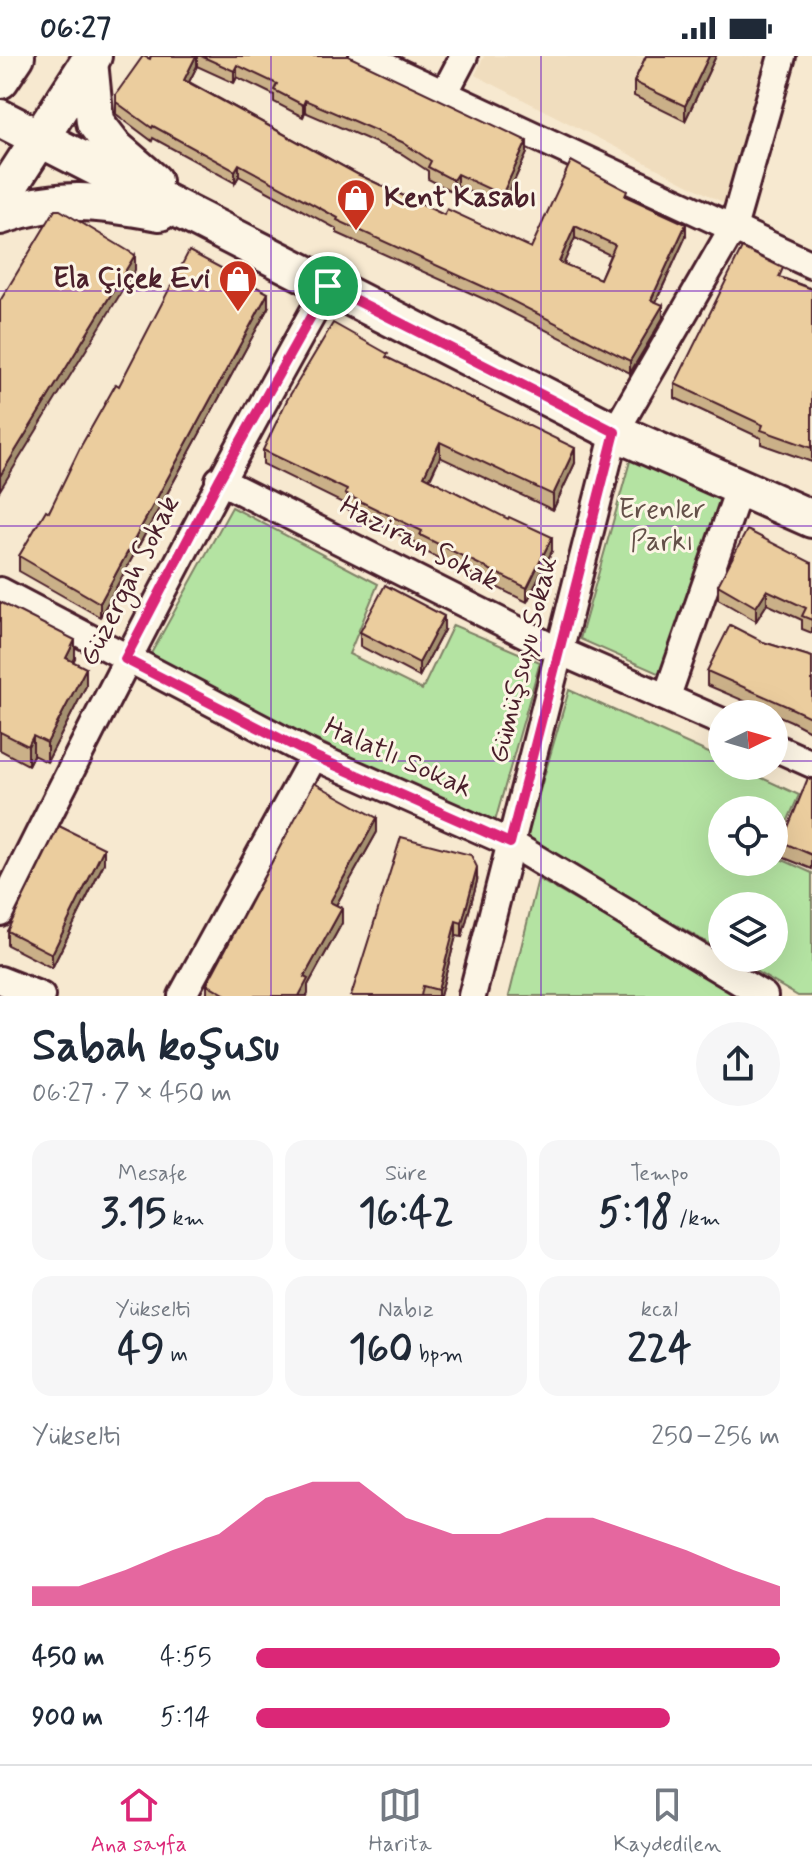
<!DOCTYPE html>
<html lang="tr">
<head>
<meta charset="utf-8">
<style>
  body { margin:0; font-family:Mynerve,sans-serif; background:#f6f6f7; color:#1f2937; height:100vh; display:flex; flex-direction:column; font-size:30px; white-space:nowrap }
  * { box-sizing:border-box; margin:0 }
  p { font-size:26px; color:#747a83 }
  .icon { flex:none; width:44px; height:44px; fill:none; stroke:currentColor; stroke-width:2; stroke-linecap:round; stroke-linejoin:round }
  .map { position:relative; height:940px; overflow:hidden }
  .details { display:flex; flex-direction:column; background:#fff; flex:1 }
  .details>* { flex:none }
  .needle { width:52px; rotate:85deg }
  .controls { position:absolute; left:708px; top:644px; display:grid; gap:16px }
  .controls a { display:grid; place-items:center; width:80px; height:80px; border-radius:50%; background:#fff; box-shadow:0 8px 32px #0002; font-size:40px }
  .pin { position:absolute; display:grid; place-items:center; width:68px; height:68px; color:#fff; margin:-34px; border:4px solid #fff; border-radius:50%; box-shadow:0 2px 8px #0007 }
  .round { display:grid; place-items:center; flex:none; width:84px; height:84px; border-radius:42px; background:#f6f6f7 }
  .head { display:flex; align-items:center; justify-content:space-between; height:136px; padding:0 32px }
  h1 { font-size:44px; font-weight:800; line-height:60px }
  .metrics { display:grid; grid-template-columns:repeat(3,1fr); gap:12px; height:136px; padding:8px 32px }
  .metrics div { display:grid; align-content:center; border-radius:20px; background:#f6f6f7; text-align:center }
  .metrics b { font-size:40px; font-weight:800 }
  .metrics small { font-size:22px; font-weight:400 }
  .metrics p { font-size:22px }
  .chart { height:224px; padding:16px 32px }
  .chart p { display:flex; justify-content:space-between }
  .chart svg { width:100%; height:144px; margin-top:8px; fill:#db2777; opacity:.7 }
  ul { padding:0 32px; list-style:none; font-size:26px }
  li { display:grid; grid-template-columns:128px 96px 1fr; align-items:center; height:60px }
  li i { height:20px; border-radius:10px; background:#db2777 }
  .status { display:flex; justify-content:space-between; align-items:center; height:56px; padding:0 40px; background:#fff; direction:ltr }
  .status svg { height:22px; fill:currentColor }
  .tab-bar { display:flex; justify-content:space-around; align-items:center; height:112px; border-top:2px solid #e0e1e3; background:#fff; font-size:22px; color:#747a83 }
  .tab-bar a { display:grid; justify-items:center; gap:4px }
  .tab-bar .on { color:#db2777 }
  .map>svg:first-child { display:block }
</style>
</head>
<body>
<div class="status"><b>06:27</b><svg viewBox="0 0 49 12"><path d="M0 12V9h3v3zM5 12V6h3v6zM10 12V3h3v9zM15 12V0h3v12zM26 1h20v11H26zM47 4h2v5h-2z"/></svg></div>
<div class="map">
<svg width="812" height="940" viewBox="0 0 812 940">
  <rect width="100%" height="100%" fill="#f7e9d0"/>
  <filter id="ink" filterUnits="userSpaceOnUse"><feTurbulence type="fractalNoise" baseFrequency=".0125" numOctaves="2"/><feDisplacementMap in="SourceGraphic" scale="16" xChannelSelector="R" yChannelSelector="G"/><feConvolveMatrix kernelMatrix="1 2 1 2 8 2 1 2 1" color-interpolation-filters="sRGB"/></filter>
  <g filter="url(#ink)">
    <path fill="#f0ddbe" d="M484 0H769L728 149 475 19Z"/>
    <g fill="#b4e3a2" stroke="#7f8166" stroke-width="2">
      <path d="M632 398 722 443 660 618 580 583Z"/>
      <path d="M232 451 378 528 349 598 422 634 453 569 540 606 494 769 148 603Z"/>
      <path d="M569 634 722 703V710H736L799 739 774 796V754H722V806H774V800L812 817V940H798L733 902H774V850H722V895L526 783Z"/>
      <path d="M538 823 742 940H509Z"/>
    </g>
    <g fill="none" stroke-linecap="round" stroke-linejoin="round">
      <defs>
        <g id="minor">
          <path d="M363 0 812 209"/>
          <path d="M444 38 464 0"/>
          <path d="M219 424 559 595 722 666"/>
          <path d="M0 535 314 700 510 787 764 940"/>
          <path d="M667 640 739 433"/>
          <path d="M774 691 812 708"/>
          <path d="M0 856C105 644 212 436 328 230"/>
          <path d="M0 924 41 940"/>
          <path d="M182 940 314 700"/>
          <path d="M472 940 615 376 733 172 782 0"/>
        </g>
        <g id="secondary">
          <path d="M89 5 95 66 115 92 153 125"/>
          <path d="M0 24 16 0"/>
          <path d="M0 62 615 376 812 463"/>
          <path d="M0 144 93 0"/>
          <path d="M0 160C59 139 99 145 160 156"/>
        </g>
      </defs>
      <use href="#minor" stroke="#4a1f2b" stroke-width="32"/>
      <use href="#secondary" stroke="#4a1f2b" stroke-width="42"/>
      <use href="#minor" stroke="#fcf5e5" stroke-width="26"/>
      <use href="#secondary" stroke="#fcf5e5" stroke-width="36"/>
    </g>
    <g fill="#cab088" stroke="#4a1f2b" stroke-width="2" fill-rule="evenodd">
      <path d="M151 0H348L527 97 502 151 457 130 453 136 428 123V115L402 98 305 56 303 61 274 46V39L237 21 234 27 197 10 189 26 357 118 444 159 531 192 627 142 686 180 656 246 663 262 630 317 495 248 337 177V173L239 120 235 127 153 82 152 85 116 58V46ZM575 182 610 199 600 223 563 208Z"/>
      <path d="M646 0H716L685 65 634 40V26Z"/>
      <path d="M783 222 812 233V406L761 388V382L675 342V328Z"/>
      <path d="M268 252 100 561 19 515V500L49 456 119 330Z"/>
      <path d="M388 302 575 407 553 454 440 401 430 423 552 495 527 546 420 493V489L345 452V448L263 408V394Z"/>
      <path d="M812 507V577L802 573V564L767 548 756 565 718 543V529Z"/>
      <path d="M0 546 75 602 73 605 86 630 47 706 33 699 28 709 0 694Z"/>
      <path d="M444 574 419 621 360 590V576Z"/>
      <path d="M763 586 812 601V676L791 665 707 629V615Z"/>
      <path d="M812 724V813L782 801V786Z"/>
      <path d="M377 776 336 849 342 867 308 929 307 940H207V928Z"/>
      <path d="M104 807 52 912 7 889V875Z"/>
      <path d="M477 825 462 881 456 880 440 940H351Z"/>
    </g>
    <g fill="#a4906f" stroke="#4a1f2b" stroke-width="2">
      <path d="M196 0H197V10L184 36V24Z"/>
      <path d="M709 0H716L685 65V50Z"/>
      <path d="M237 9V21L234 27V15Z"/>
      <path d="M305 44V56L303 61V49Z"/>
      <path d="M527 85V97L502 151V139Z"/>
      <path d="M239 108V120L235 127V115Z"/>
      <path d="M457 118V130L453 136V124Z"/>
      <path d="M686 168V180L651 256V244Z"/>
      <path d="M575 170V182L559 218V206Z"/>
      <path d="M135 199V214L0 434V420Z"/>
      <path d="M268 237V252L100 561V547Z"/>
      <path d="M663 249V262L630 317V305Z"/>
      <path d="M440 386V401L424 434V420Z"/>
      <path d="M575 392V407L553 454V439Z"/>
      <path d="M552 481V495L527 546V532Z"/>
      <path d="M767 534V548L756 565V551Z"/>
      <path d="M444 560V574L419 621V607Z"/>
      <path d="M75 584V602L66 620V602Z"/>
      <path d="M86 612V630L47 706V687Z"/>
      <path d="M33 680V699L28 709V690Z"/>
      <path d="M377 762V776L330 860V846Z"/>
      <path d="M104 792V807L52 912V898Z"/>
      <path d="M477 811V825L462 881V867Z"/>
      <path d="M342 852V867L308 929V938L307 940H299L304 921Z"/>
      <path d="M456 865V880L440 940H438V934Z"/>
    </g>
    <g fill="#ebcd9e" stroke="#4a1f2b" stroke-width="2" fill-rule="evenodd">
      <path d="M143 0 150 3 151 0H196L184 24 357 118 444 159 447 153 531 192 571 105 627 135 625 140 686 168 651 244 663 249 630 305 495 236 337 164 338 162 239 108 235 115 153 70 152 72 116 46V38ZM575 170 615 189 600 223 559 206Z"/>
      <path d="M201 0H348L527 85 502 139 457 118 453 124 428 111 431 105 402 86 305 44 303 49 274 34 277 28 237 9 234 15Z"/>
      <path d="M646 0H709L685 50 634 26Z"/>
      <path d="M55 154H60L135 199 0 420V245Z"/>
      <path d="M742 192 783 212 779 221 812 233V392L761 374 763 369 675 328Z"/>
      <path d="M189 195 268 237 100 547 19 500 46 454 49 456 81 390 116 328 119 330Z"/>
      <path d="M333 267 388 298 386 301 575 392 553 439 440 386 424 420 508 463 509 461 552 481 527 532 420 479 422 475 345 438 347 434 263 394 287 344Z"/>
      <path d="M747 474 812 507V564L802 560 806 552 767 534 756 551 718 529Z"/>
      <path d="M385 529 444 560 419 607 360 576Z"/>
      <path d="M0 546 75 584 66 602 86 612 47 687 33 680 28 690 0 676Z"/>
      <path d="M730 569 763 586 812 601V662L791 652 707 615Z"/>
      <path d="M808 722 812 724V799L782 786Z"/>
      <path d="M314 727 377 762 330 846 342 852 304 921 308 923 299 940H228L207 928Z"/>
      <path d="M59 770 104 792 52 898 7 875Z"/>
      <path d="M401 781 471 799 477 811 462 867 456 865 438 934 423 930 421 940H351Z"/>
    </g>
  </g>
  <g fill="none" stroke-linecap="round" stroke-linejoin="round" filter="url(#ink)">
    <defs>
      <path id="route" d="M328 230 615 376 510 787 314 700 125 603 219 424Z"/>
    </defs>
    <use href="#route" stroke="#fff" stroke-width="16"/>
    <use href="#route" stroke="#db2777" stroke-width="10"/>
  </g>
  <path fill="none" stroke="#7b2cbf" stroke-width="2" stroke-opacity="0.55" d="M271 0V940M541 0V940M0 235H812M0 470H812M0 705H722M774 705H812"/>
  <defs>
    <symbol id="shop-pin" viewBox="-11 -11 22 30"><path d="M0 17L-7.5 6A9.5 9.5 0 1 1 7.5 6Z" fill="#c8321e" stroke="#fcf5e5"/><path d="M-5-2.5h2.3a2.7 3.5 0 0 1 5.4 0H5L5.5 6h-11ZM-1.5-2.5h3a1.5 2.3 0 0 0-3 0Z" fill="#fff"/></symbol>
  </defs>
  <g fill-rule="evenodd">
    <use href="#shop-pin" x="334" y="120" width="44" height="60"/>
    <use href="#shop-pin" x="216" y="201" width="44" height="60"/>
  </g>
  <g text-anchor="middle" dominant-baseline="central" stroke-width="6" stroke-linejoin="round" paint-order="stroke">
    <g font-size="28" font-weight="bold" fill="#4a1f2b" stroke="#fcf5e5" text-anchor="start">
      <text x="384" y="142">Kent Kasabı</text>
      <text x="210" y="223" text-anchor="end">Ela Çiçek Evi</text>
    </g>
    <g font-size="28" fill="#645049" stroke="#fcf5e5">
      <text x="662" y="454">Erenler<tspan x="662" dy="32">Parkı</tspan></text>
    </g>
    <g font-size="28" fill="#4a1f2b" stroke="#fcf5e5">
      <text transform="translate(419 488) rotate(27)">Haziran Sokak</text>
      <text transform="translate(130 525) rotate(-63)">Güzergah Sokak</text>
      <text transform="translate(524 604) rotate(-76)">Gümüşsuyu Sokak</text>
      <text transform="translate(398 702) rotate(24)">Halatlı Sokak</text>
    </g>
  </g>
</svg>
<div class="controls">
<a><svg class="needle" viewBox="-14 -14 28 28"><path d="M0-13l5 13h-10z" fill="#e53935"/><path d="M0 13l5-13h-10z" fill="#747a83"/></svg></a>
<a><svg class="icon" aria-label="locate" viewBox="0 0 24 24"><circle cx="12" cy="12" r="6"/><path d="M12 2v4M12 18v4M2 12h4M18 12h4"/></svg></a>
<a><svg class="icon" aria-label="layers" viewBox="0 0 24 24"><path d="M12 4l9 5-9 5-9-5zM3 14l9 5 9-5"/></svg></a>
</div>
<div class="pin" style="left:328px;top:230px;background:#1e9e55"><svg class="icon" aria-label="arrive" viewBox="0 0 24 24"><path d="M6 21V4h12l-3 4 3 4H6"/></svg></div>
</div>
<section class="details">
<div class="head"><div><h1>Sabah koşusu</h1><p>06:27 · 7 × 450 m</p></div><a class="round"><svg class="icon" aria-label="share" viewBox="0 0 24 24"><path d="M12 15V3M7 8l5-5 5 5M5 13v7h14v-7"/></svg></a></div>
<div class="metrics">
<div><p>Mesafe</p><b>3.15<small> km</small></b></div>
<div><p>Süre</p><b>16:42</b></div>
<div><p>Tempo</p><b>5:18<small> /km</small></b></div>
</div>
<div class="metrics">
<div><p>Yükselti</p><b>49<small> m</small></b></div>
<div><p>Nabız</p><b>160<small> bpm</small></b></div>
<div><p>kcal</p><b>224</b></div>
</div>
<div class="chart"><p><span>Yükselti</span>250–256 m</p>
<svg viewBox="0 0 160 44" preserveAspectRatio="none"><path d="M0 44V38L10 38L20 33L30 27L40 22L50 11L60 6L70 6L80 17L90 22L100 22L110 17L120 17L130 22L140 27L150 33L160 38V44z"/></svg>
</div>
<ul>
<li><b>450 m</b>4:55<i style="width:100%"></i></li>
<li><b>900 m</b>5:14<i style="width:79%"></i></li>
</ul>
</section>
<nav class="tab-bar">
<a class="on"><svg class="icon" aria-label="home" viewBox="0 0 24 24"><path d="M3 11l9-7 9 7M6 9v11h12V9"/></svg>Ana sayfa</a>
<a><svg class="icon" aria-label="map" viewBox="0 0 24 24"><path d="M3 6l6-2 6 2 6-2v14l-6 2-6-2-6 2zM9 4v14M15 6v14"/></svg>Harita</a>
<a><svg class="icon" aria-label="saved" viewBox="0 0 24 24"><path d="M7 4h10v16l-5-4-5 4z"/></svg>Kaydedilen</a>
</nav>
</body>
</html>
